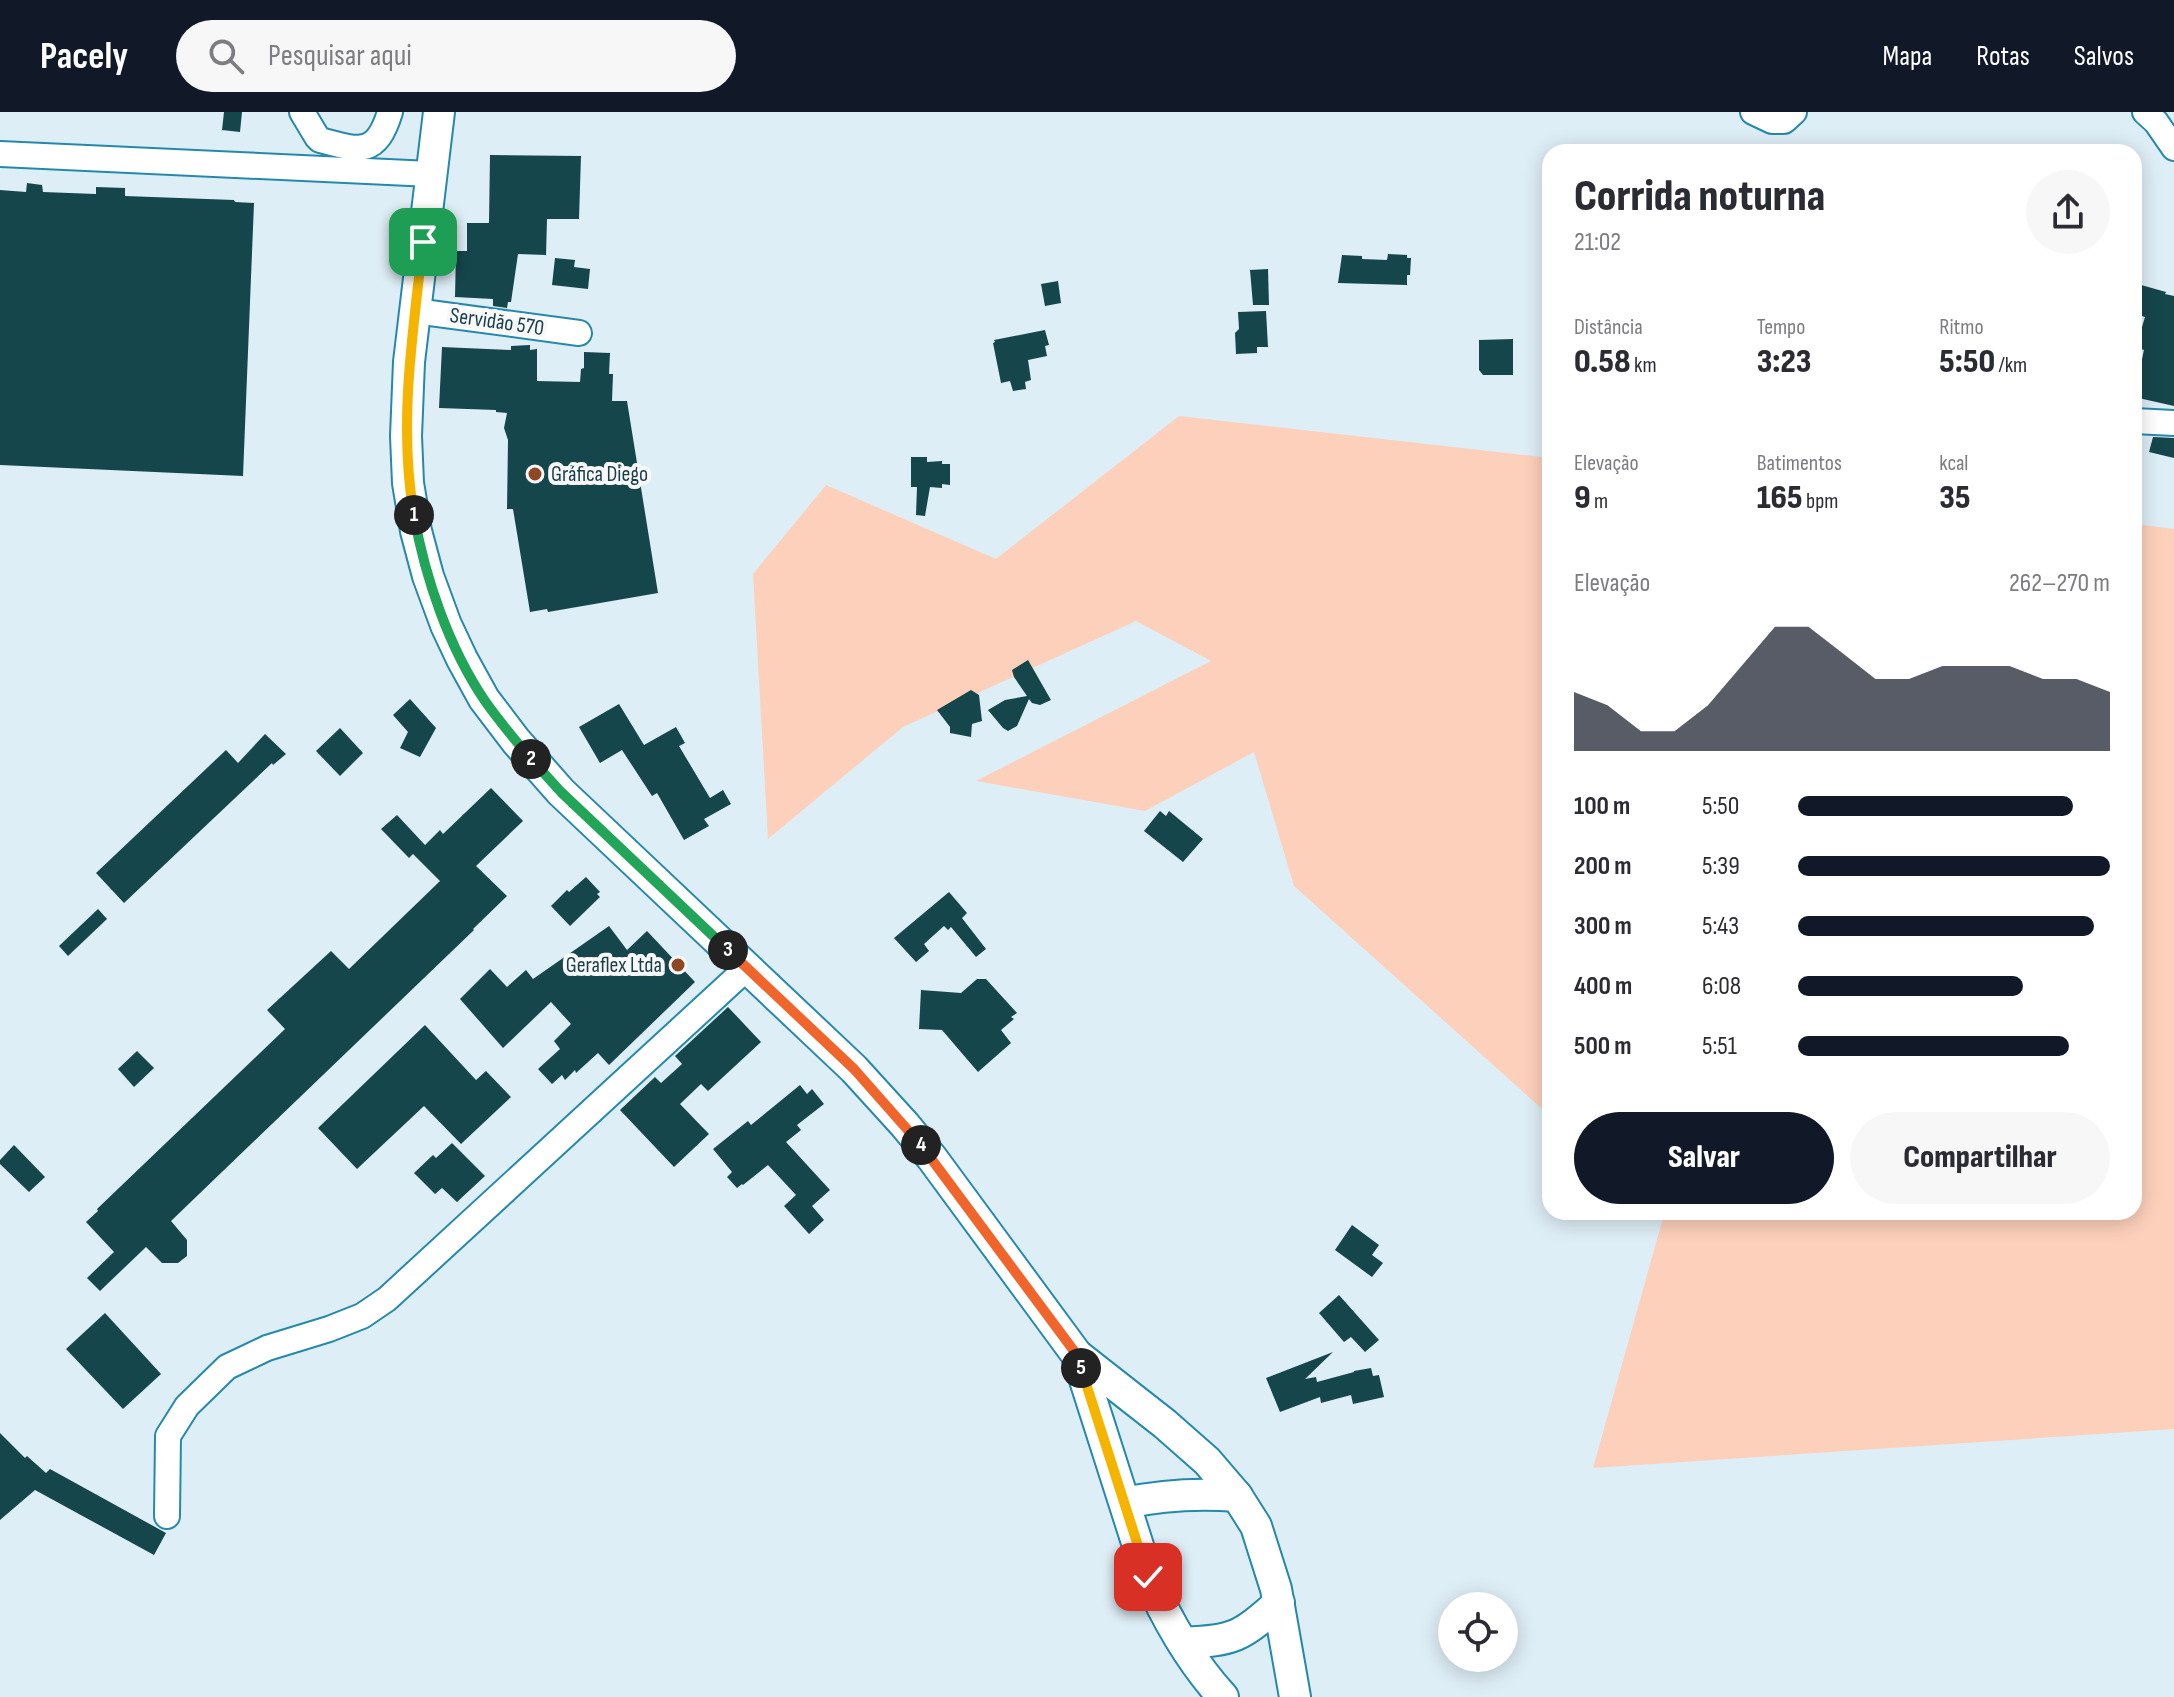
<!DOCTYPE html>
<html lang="pt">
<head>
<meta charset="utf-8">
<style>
  body { margin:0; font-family:"Sofia Sans Condensed",sans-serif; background:#f7f7f7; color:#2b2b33; height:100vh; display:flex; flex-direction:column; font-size:30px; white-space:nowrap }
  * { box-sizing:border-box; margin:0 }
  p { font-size:26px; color:#7c7c81 }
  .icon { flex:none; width:44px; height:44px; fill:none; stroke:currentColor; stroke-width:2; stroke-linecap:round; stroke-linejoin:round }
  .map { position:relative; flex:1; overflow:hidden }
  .drawer { position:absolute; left:1542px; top:32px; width:600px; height:1076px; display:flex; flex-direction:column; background:#fff; border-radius:24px; box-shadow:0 4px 20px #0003 }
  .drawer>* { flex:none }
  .buttons { position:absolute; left:1438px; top:1480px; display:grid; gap:16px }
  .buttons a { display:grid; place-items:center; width:80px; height:80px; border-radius:50%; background:#fff; box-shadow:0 4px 20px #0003; font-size:40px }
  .pin { position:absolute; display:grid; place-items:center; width:68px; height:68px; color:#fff; margin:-34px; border-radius:16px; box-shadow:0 4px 12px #0006 }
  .km { position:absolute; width:40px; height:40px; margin:-20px; border-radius:50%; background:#222; color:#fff; font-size:22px; line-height:40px; text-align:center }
  .round { display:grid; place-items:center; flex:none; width:84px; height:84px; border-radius:42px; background:#f7f7f7 }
  .head { display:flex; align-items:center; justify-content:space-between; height:136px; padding:0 32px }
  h1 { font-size:44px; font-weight:800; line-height:60px }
  .stats { display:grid; grid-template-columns:repeat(3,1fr); gap:12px; height:136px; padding:8px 32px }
  .stats div { display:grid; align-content:center }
  .stats b { font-size:34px; font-weight:800 }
  .stats small { font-size:22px; font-weight:400 }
  .stats p { font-size:22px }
  .chart { height:224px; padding:16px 32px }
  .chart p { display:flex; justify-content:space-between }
  .chart svg { width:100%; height:144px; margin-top:8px; fill:#111827; opacity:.7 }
  .cta { display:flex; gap:16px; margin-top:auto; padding:16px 32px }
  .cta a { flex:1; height:92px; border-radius:48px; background:#111827; color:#fff; font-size:32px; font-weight:800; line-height:92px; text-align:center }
  .cta a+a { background:#f7f7f7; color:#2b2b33 }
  ul { padding:0 32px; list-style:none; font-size:26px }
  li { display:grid; grid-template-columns:128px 96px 1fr; align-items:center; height:60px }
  li i { height:20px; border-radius:10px; background:#111827 }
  header { display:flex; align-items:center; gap:48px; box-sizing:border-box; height:112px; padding:0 40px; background:#111827; color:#fff }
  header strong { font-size:38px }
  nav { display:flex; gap:44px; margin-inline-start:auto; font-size:28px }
  .search { width:560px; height:72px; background:#f7f7f7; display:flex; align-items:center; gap:20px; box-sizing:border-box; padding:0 28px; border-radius:44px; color:#7c7c81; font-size:30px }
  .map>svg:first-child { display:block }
</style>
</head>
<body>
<header>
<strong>Pacely</strong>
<div class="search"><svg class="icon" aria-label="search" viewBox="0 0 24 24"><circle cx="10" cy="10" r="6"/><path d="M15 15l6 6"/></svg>Pesquisar aqui</div>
<nav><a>Mapa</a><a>Rotas</a><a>Salvos</a></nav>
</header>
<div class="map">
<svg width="2174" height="1585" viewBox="0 0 2174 1585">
  <rect width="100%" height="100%" fill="#deeef6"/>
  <g fill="#fdd0bb">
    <path d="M1179 304 1550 346V1004L1294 774 1254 640 1145 699 976 669 1211 549 1136 509 903 615 768 727 753 462 826 373 996 447Z"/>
    <path d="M2134 412 2174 417V1317L1593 1356 1663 1106 1657 1100H2134Z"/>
  </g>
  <g fill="#15464c">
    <path d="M224 0H242L240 20 222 18Z"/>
    <path d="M490 43 581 44 579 107H547L546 143 518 142 511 190H508L507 196 493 194V187L455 185 456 139H467V111H489Z"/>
    <path d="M27 71 42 73 43 80 96 82V75L125 76V84L234 88 235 90 254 91 243 364 0 353V78L26 80Z"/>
    <path d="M1388 142 1407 143V146H1411L1410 163H1407V173L1338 171 1342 143 1362 144V147L1387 148Z"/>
    <path d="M555 146 575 148 574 155 590 157 588 177 552 173Z"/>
    <path d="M1268 157 1269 193H1253L1250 158Z"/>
    <path d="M1058 169 1061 191 1045 194 1041 172Z"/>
    <path d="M2134 171 2166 180 2165 182 2174 184V294L2134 285V265L2138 266 2144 238 2136 235 2145 205 2139 203 2141 195 2134 191Z"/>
    <path d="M1266 199 1268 235H1257V241L1236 242 1235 221 1239 217 1238 200Z"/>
    <path d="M1045 218 1049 233 1045 234 1047 244 1028 248 1031 268 1025 270 1026 277 1013 279 1010 269 1001 271 993 231 995 230 994 228Z"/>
    <path d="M1513 227V263H1483L1479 258V228Z"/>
    <path d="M530 233V238L537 237V269L580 270 581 257 584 256V240L610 241 609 262H613L612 289H627L658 481 548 500 547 497 530 500 513 397H507L508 328 504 316 507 301 496 300V298L439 296 442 235 511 238V234Z"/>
    <path d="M2153 325 2174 326V346L2149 340Z"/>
    <path d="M911 345H927V350L942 349V352H950V373L942 372V376L930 375 925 404 916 403 917 375H911Z"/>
    <path d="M1028 548 1051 588 1040 593 1032 591 1029 587 1017 614 1008 619 1003 616 988 598 1005 588 1027 584 1014 565 1012 558Z"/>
    <path d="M971 578 979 583 982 609 972 612 971 625 950 621V615L937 598Z"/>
    <path d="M410 587 436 616 420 645 400 636 408 620 393 603Z"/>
    <path d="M619 592 644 633 676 615 685 631 679 634 710 686 723 678 731 692 704 707 709 714 684 728 657 681 652 684 622 638 600 651 579 615Z"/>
    <path d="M340 616 363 641 340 664 316 639Z"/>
    <path d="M265 622 286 642 273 653 272 651 124 791 96 761 226 638 238 651Z"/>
    <path d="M491 676 523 709 476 754 507 784 473 817 474 818 171 1109 187 1128V1144L178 1151H162L146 1135 100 1179 87 1166 114 1140 86 1110 98 1099 97 1097 285 917 267 898 331 839 349 857 440 769 413 742 409 746 381 717 397 703 425 733 440 718 443 722Z"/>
    <path d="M1160 699 1166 704 1169 699 1203 727 1183 750 1144 719Z"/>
    <path d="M586 765 600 780 597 782 600 785 570 814 551 794 567 778 569 780Z"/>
    <path d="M949 780 967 801 962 806 986 837 976 845 951 815 948 818 944 814 924 832 929 839 916 850 894 826Z"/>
    <path d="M98 797 107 807 68 844 59 834Z"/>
    <path d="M609 814 627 838 647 819 695 870 609 953 598 941 576 961 575 958 565 968 562 963 552 972 538 957 560 937 554 929 571 912 551 890 503 936 460 887 490 857 507 875 526 858 533 867Z"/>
    <path d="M977 867H986L1017 901 1011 905 1014 907 1001 918 1011 931 978 960 942 918 919 917 921 878 961 881Z"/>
    <path d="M728 895 761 930 708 979 701 972 680 992 709 1022 674 1055 620 998 655 965 661 971 682 952 675 944Z"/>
    <path d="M425 913 476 968 486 959 511 985 461 1032 424 994 357 1057 318 1016Z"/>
    <path d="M137 939 154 956 134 975 118 957Z"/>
    <path d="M800 973 807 982 812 977 824 992 797 1013 801 1018 786 1030 830 1078 812 1094 824 1108 809 1122 784 1094 796 1083 768 1053 743 1073 742 1072 737 1076 727 1065 732 1060 713 1037 748 1009 751 1013Z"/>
    <path d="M452 1031 485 1064 457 1090 442 1076 435 1082 414 1061 433 1043 436 1046Z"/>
    <path d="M14 1033 45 1065 29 1080 0 1052V1048Z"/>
    <path d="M1352 1113 1379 1133 1372 1143 1383 1151 1372 1165 1335 1138Z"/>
    <path d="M1339 1183 1379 1228 1365 1240 1351 1225 1344 1230 1319 1201Z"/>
    <path d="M105 1201 161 1262 123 1297 66 1237Z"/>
    <path d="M1333 1240 1305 1267 1316 1265 1317 1270 1354 1260V1259L1371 1256 1373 1264 1379 1263 1384 1285 1353 1292 1351 1283 1321 1291 1320 1285 1280 1300 1266 1266Z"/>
    <path d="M0 1321 25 1346 27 1344 46 1361 50 1357 166 1421 154 1443 35 1378 0 1408Z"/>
  </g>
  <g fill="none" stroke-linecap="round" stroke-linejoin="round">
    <defs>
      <g id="minor">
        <path d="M302 0 317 25 320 28C358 38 376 46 390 0"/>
        <path d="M1753 0 1772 9H1784L1794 0"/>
        <path d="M2145 0 2156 10 2174 36"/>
        <path d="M0 42 431 62"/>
        <path d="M415 199 579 221"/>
        <path d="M2134 309 2174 311"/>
        <path d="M167 1404 168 1324 187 1294 227 1255 267 1236 329 1217 362 1204 387 1187 747 856"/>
      </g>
      <g id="major">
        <path d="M439 0 409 250 406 324 408 371 416 419 428 464 446 513 462 547 484 587 516 629 561 680 854 957 905 1013 932 1046 1077 1243 1165 1312 1207 1349 1237 1384 1256 1414 1276 1477 1295 1585"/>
        <path d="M1077 1243 1148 1465C1167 1508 1191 1550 1223 1585"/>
        <path d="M1125 1391C1162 1383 1199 1381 1237 1384"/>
        <path d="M1183 1531C1235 1528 1239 1526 1279 1491"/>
      </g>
    </defs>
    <use href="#minor" stroke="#2589ac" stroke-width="28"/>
    <use href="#major" stroke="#2589ac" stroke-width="34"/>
    <use href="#minor" stroke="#fff" stroke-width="24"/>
    <use href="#major" stroke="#fff" stroke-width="30"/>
  </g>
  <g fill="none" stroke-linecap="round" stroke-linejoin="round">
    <defs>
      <path id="split-1" d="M414 403C398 312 413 221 423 130"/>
      <path id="split-2" d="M414 403C425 466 449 536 485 589 499 609 515 628 531 647"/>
      <path id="split-3" d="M531 647 561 680 728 838"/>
      <path id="split-4" d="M728 838 854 957 921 1033"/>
      <path id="split-5" d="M921 1033 1077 1243 1081 1256"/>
      <path id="split-6" d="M1081 1256 1148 1465"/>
    </defs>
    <use href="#split-1" stroke="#fff" stroke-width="16"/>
    <use href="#split-2" stroke="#fff" stroke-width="16"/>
    <use href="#split-3" stroke="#fff" stroke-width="16"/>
    <use href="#split-4" stroke="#fff" stroke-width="16"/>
    <use href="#split-5" stroke="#fff" stroke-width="16"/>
    <use href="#split-6" stroke="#fff" stroke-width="16"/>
    <use href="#split-1" stroke="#f5b400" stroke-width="10"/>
    <use href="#split-2" stroke="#22a559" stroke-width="10"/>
    <use href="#split-3" stroke="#22a559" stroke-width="10"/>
    <use href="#split-4" stroke="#f0652b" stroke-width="10"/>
    <use href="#split-5" stroke="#f0652b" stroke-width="10"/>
    <use href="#split-6" stroke="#f5b400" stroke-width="10"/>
  </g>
  <g fill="#8f4823" stroke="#f8f8f8" stroke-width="3">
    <circle cx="535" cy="362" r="8"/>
    <circle cx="678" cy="853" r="8"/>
  </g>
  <g text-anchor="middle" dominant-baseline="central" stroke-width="8" stroke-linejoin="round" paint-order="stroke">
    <g font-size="22" fill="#173e4d" stroke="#f8f8f8">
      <text transform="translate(497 210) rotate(8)">Servidão 570</text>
    </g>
    <g font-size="22" fill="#173e4d" stroke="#f8f8f8" text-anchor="start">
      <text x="551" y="362">Gráfica Diego</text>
      <text x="662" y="853" text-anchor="end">Geraflex Ltda</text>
    </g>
  </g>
</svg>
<div class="buttons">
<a><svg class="icon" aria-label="locate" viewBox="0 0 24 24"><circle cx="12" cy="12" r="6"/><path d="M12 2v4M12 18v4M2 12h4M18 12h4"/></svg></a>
</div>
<div class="pin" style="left:423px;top:130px;background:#1e9e55"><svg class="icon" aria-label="arrive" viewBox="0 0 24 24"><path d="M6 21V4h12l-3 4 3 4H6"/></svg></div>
<div class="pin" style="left:1148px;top:1465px;background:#d93025"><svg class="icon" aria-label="check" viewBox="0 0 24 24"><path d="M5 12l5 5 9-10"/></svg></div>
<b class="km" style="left:414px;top:403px">1</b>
<b class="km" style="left:531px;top:647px">2</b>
<b class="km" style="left:728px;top:838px">3</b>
<b class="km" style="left:921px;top:1033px">4</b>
<b class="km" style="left:1081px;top:1256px">5</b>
<section class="drawer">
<div class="head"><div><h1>Corrida noturna</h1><p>21:02</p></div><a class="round"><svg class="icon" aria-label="share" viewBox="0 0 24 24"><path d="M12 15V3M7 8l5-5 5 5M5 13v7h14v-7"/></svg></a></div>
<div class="stats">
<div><p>Distância</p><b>0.58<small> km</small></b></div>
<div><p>Tempo</p><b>3:23</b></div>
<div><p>Ritmo</p><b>5:50<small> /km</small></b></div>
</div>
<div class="stats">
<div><p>Elevação</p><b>9<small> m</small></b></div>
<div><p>Batimentos</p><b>165<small> bpm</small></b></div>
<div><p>kcal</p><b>35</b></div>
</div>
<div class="chart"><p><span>Elevação</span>262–270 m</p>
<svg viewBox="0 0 160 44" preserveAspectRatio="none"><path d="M0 44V26L10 30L20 38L30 38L40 30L50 18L60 6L70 6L80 14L90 22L100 22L110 18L120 18L130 18L140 22L150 22L160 26V44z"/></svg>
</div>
<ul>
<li><b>100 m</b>5:50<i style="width:88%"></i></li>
<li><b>200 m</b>5:39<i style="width:100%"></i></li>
<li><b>300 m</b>5:43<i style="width:95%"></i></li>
<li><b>400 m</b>6:08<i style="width:72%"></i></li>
<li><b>500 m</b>5:51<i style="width:87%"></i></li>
</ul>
<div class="cta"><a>Salvar</a><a>Compartilhar</a></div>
</section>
</div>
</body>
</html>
